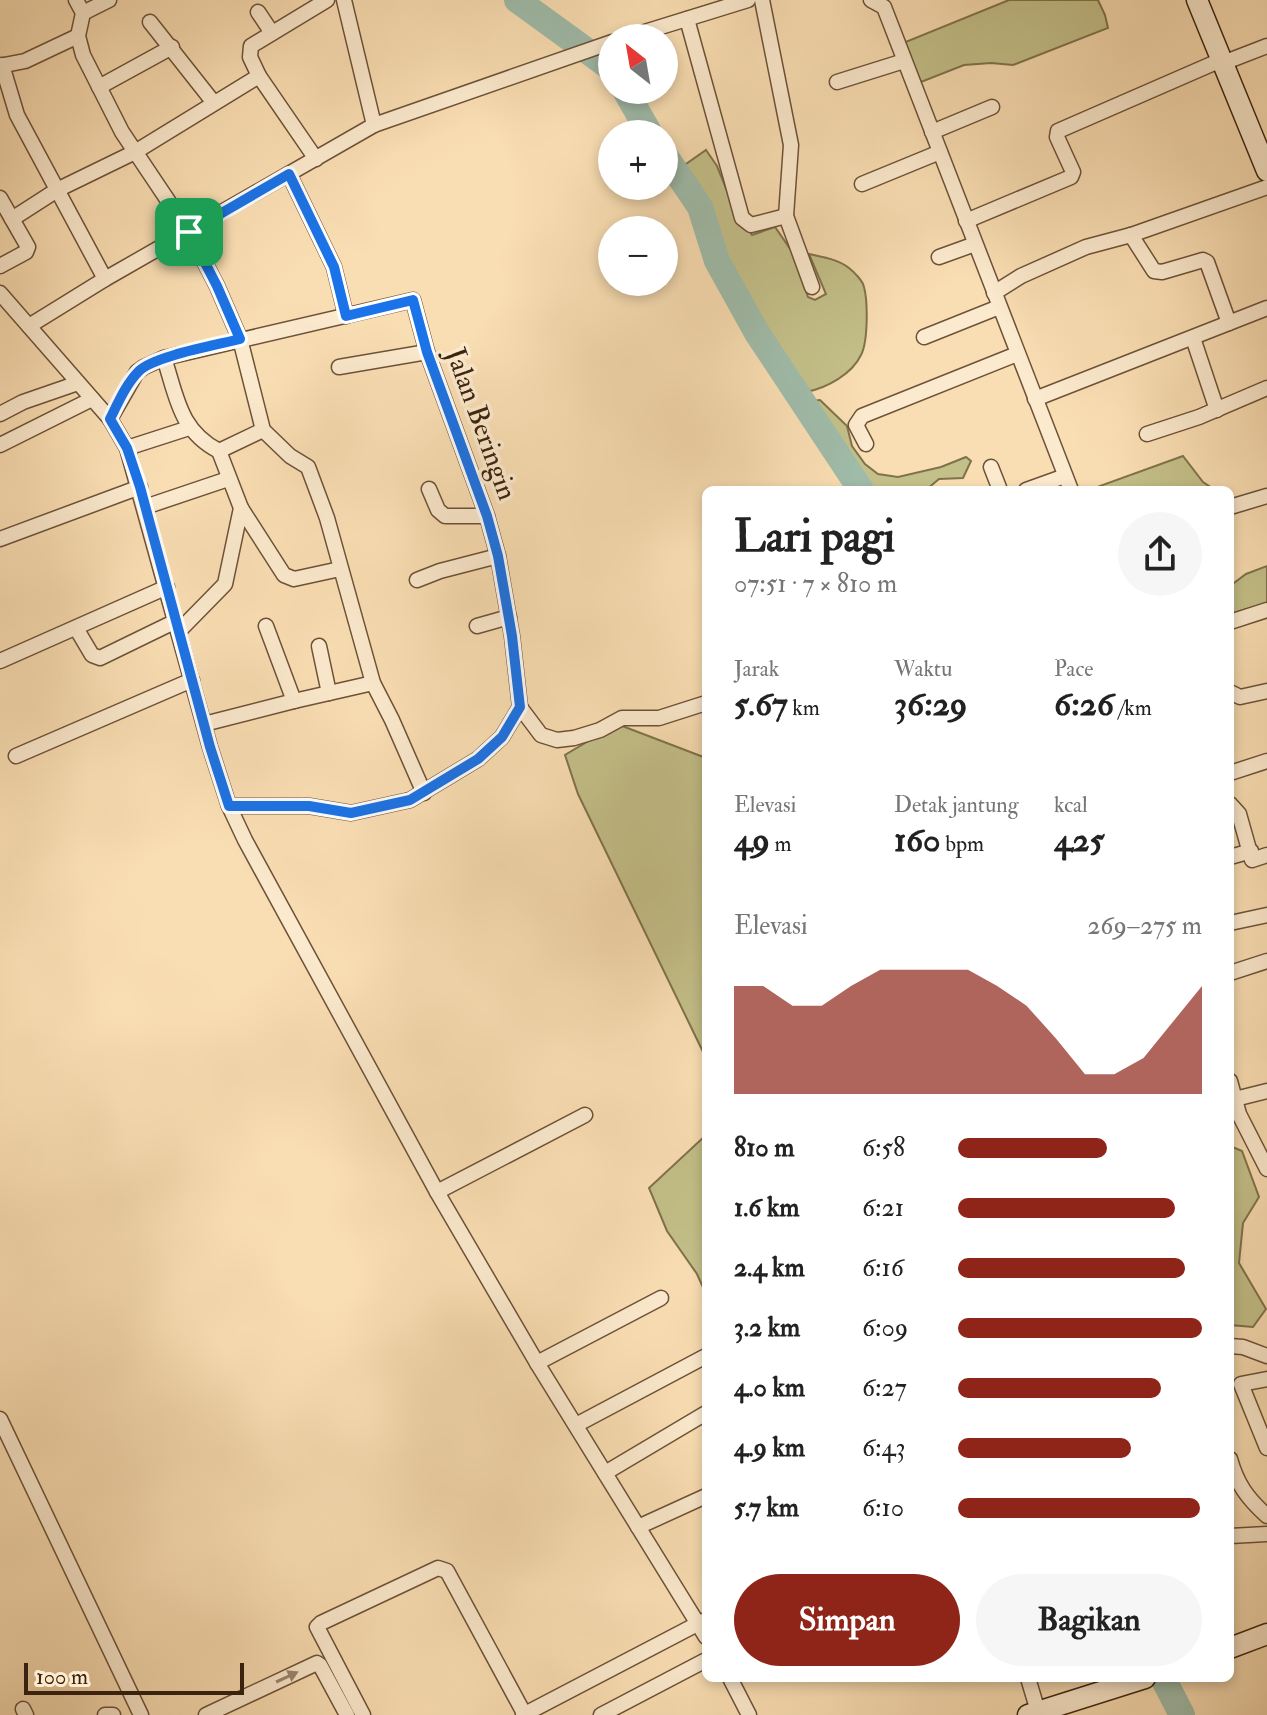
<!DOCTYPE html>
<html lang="id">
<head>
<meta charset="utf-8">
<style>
  body { margin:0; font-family:"IM FELL Double Pica",serif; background:#f6f6f6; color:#222; height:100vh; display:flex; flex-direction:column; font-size:30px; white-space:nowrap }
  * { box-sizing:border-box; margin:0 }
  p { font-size:26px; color:#767676 }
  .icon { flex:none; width:44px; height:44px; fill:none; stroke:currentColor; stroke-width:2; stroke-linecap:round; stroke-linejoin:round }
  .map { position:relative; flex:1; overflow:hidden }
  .sheet { position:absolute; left:702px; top:486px; width:532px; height:1196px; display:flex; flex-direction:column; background:#fff; border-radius:12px; box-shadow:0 4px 12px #0003 }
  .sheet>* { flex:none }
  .needle { width:52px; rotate:329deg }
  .tools { position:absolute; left:598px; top:24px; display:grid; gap:16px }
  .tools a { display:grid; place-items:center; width:80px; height:80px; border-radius:50%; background:#fff; box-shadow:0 4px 12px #0003; font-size:40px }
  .scale { position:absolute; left:24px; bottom:20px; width:220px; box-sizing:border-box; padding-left:8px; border:4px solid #3c230f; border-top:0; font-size:22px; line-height:28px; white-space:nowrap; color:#3c230f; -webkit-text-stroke:6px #fceace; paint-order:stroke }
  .pin { position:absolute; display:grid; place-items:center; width:68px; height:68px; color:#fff; margin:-34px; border-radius:16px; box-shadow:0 4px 12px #0006 }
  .round { display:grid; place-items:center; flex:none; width:84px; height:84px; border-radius:42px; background:#f6f6f6 }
  .overview { display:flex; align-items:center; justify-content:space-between; height:136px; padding:0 32px }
  h1 { font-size:44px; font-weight:700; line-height:60px }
  .metrics { display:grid; grid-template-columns:repeat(3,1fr); gap:12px; height:136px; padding:8px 32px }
  .metrics div { display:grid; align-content:center }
  .metrics b { font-size:34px; font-weight:700 }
  .metrics small { font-size:22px; font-weight:400 }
  .metrics p { font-size:22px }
  .chart { height:224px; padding:16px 32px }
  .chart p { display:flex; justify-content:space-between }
  .chart svg { width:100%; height:144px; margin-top:8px; fill:#8f2418; opacity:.7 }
  .primary-button { display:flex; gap:16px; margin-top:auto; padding:16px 32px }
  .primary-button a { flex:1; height:92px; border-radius:48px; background:#8f2418; color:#fff; font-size:32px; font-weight:700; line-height:92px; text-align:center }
  .primary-button a+a { background:#f6f6f6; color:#222 }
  ul { padding:0 32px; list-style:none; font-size:26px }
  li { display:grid; grid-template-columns:128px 96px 1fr; align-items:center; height:60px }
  li i { height:20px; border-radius:10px; background:#8f2418 }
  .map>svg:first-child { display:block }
</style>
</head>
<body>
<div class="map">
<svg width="1267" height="1715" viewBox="0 0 1267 1715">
  <rect width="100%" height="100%" fill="#fadeb3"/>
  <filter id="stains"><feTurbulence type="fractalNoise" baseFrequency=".0025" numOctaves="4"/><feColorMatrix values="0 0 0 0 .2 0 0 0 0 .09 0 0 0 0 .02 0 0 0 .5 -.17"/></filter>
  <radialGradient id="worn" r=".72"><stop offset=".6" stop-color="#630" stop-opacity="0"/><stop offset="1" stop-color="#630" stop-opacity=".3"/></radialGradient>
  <g fill="#c4c089" stroke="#80724c" stroke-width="2">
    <path d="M1009 0H1098L1105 15 1108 28 1013 65 991 63 964 65 916 84 903 43Z"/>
    <path d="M706 150 717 166 734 208 752 235 775 227 793 253 808 297 815 300 826 294 809 254C822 257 838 259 849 268 854 272 863 281 864 287 868 302 868 342 861 355 852 374 827 388 806 392L791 374 744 299 725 264 710 210 699 190 679 169Z"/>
    <path d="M820 400 847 426 852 446 865 464 878 474 898 477 941 467 966 457 971 461 963 478 939 479 926 490H869L810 401Z"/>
    <path d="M1183 456 1203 482 1215 490H1098L1097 487Z"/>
    <path d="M1267 566V603L1230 614V586L1246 574Z"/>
    <path d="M617 724 706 758V1058L578 794 565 755Z"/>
    <path d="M706 1135V1294L697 1274 667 1231 649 1188Z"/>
    <path d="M1230 1146 1242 1151 1259 1197 1243 1223 1239 1263 1266 1309 1253 1327 1230 1325Z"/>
  </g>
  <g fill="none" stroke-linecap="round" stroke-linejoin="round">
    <g stroke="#9fbcaa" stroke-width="26">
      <path d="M517 0 612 69"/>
      <path d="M625 90 650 134"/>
      <path d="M664 154 700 207 717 261 757 333 861 490"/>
      <path d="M1163 1678 1182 1715"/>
    </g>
    <defs>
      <g id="street">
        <path d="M76 0 83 13 78 36 83 55 122 132 189 232 217 286 240 339 263 430 290 456 308 467 327 518 373 683 392 720 424 793"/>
        <path d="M344 0 374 125"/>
        <path d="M762 0 791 145 786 216 812 287"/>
        <path d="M871 0 884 7 1071 490"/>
        <path d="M258 12 272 33"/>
        <path d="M83 13 109 0"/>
        <path d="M687 19 742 218 751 225 786 216"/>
        <path d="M150 22 214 103"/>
        <path d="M625 38 748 0"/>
        <path d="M1223 63 1267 46"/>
        <path d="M2 65 17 115 105 279"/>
        <path d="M0 66 25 61 78 36"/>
        <path d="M259 76 316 159"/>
        <path d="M837 82 904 61"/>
        <path d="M99 87 172 47"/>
        <path d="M932 132 992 107"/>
        <path d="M289 174 334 267 346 316"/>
        <path d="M862 184 940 152"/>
        <path d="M0 198 28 247 26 252 0 266"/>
        <path d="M12 219 57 190 135 152 259 76 250 57 251 46 327 0"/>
        <path d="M966 221 1071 177 1073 172 1057 137 1058 131 1221 60"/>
        <path d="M1131 235 1154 271 1162 272 1203 260 1207 262 1229 323"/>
        <path d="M939 257 975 244"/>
        <path d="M0 293 110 419 127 448 210 747 229 806 245 840 437 1192 537 1363 706 1637"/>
        <path d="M994 293 1021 276 1086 247 1131 235 1267 187"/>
        <path d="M29 326 105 279 374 125 612 42"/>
        <path d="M924 337 999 307"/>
        <path d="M1193 338 1217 410"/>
        <path d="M164 358C177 397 179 430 219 451"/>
        <path d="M339 367 427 352"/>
        <path d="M1035 399 1267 308"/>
        <path d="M0 414 23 402 78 383"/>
        <path d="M110 419 137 372 144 367 164 358 413 300 427 352 487 516 498 556 512 636 520 707 502 737 478 759 410 800 351 813 309 806H229"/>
        <path d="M1147 434 1199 417 1267 388"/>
        <path d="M866 444 856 425 862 416 1017 354"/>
        <path d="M0 445 92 399"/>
        <path d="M127 448 189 428"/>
        <path d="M991 467 1000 490"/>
        <path d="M429 489 438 510 445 516H487"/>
        <path d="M1026 490 1065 476"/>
        <path d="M145 507 228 479"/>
        <path d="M1230 507 1267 496"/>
        <path d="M241 508 284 575 294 579 340 569"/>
        <path d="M0 539 140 487"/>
        <path d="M417 580 440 571 498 556"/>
        <path d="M1230 622 1267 610"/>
        <path d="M477 626 509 617"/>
        <path d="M76 628 92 655 100 658 176 621"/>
        <path d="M179 631 225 584 241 508 219 451 263 430"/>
        <path d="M319 646 329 693"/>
        <path d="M0 661 167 587"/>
        <path d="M1230 692 1240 697 1267 691"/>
        <path d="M294 701 373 683"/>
        <path d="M520 707 541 735 557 740 574 738 600 730 622 718H659L706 703"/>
        <path d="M204 724 294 701 266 626"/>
        <path d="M16 756 192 680"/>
        <path d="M1230 773 1267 761"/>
        <path d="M1230 804 1239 814 1252 860 1267 855"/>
        <path d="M1230 857 1251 851"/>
        <path d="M1230 923 1267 915"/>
        <path d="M1230 973 1267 961"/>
        <path d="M1230 1081 1239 1114 1267 1169"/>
        <path d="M1235 1099 1267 1091"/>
        <path d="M437 1192 585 1115"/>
        <path d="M1230 1346 1243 1347 1267 1356"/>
        <path d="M537 1363 661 1298"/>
        <path d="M1267 1379 1241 1384 1267 1448"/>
        <path d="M0 1419 141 1715"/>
        <path d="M576 1425 706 1356"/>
        <path d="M1230 1459C1237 1484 1247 1498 1267 1516"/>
        <path d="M605 1473 706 1413"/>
        <path d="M638 1527 706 1496"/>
        <path d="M1230 1536 1267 1534"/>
        <path d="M730 1678 749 1715"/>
        <path d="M1028 1678 1039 1715"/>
        <path d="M23 1709 26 1715"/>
        <path d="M105 1715H113"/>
        <path d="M206 1715 317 1663 320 1665 347 1715"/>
        <path d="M363 1715 317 1627 321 1623 438 1568 447 1571 525 1715"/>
        <path d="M523 1715 703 1621"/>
        <path d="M601 1715 706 1660"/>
      </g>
      <g id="secondary">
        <path d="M1197 0 1267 171"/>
        <path d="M1230 1648 1267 1634"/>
        <path d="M1028 1715 1145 1678"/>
      </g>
    </defs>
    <use href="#street" stroke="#6c5238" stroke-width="17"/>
    <use href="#secondary" stroke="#3c230f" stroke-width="23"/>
    <use href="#street" stroke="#fceace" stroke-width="14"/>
    <use href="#secondary" stroke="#fceace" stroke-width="20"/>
  </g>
  <defs><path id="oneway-solid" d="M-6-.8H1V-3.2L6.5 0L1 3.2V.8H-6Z" transform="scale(2)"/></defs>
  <use fill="#9c866e" href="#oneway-solid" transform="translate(287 1677) rotate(-25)"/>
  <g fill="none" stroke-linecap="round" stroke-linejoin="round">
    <defs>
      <path id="route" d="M289 174 334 267 346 316 413 300 427 352 487 516 498 556 512 636 520 707 502 737 478 759 410 800 351 813 309 806H229L210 747 140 487 127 448 110 419C118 403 126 384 139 371 154 356 217 345 240 339L217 286 189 232Z"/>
    </defs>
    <use href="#route" stroke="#fff" stroke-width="16"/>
    <use href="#route" stroke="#1a73e8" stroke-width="10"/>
  </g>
  <g text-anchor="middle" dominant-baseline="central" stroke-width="7" stroke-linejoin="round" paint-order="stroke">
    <g font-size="28" fill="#3c230f" stroke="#fceace">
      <text transform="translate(481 424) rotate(70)">Jalan Beringin</text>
    </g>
  </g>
  <rect width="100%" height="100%" filter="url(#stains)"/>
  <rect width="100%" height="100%" fill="url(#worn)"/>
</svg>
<div class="tools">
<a><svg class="needle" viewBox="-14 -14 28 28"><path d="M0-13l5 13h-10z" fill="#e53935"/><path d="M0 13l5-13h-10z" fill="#767676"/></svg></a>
<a>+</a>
<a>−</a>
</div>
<div class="scale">100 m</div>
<div class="pin" style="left:189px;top:232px;background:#1e9e55"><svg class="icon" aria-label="arrive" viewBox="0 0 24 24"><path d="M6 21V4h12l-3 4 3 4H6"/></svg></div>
<section class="sheet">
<div class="overview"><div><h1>Lari pagi</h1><p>07:51 · 7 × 810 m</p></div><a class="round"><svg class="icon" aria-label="share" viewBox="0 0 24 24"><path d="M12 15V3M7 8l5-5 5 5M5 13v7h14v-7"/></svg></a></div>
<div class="metrics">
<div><p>Jarak</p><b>5.67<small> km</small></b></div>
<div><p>Waktu</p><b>36:29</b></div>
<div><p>Pace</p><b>6:26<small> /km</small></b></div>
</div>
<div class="metrics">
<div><p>Elevasi</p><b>49<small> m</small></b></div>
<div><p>Detak jantung</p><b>160<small> bpm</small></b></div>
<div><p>kcal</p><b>425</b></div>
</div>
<div class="chart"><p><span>Elevasi</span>269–275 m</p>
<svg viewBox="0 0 160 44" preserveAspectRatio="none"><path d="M0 44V11L10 11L20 17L30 17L40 11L50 6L60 6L70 6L80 6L90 11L100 17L110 27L120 38L130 38L140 33L150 22L160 11V44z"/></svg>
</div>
<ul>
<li><b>810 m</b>6:58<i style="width:61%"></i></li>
<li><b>1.6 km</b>6:21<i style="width:89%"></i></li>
<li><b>2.4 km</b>6:16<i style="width:93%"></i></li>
<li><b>3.2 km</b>6:09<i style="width:100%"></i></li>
<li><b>4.0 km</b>6:27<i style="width:83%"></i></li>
<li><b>4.9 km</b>6:43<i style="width:71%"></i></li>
<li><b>5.7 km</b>6:10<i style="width:99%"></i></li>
</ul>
<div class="primary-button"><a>Simpan</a><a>Bagikan</a></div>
</section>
</div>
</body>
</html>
